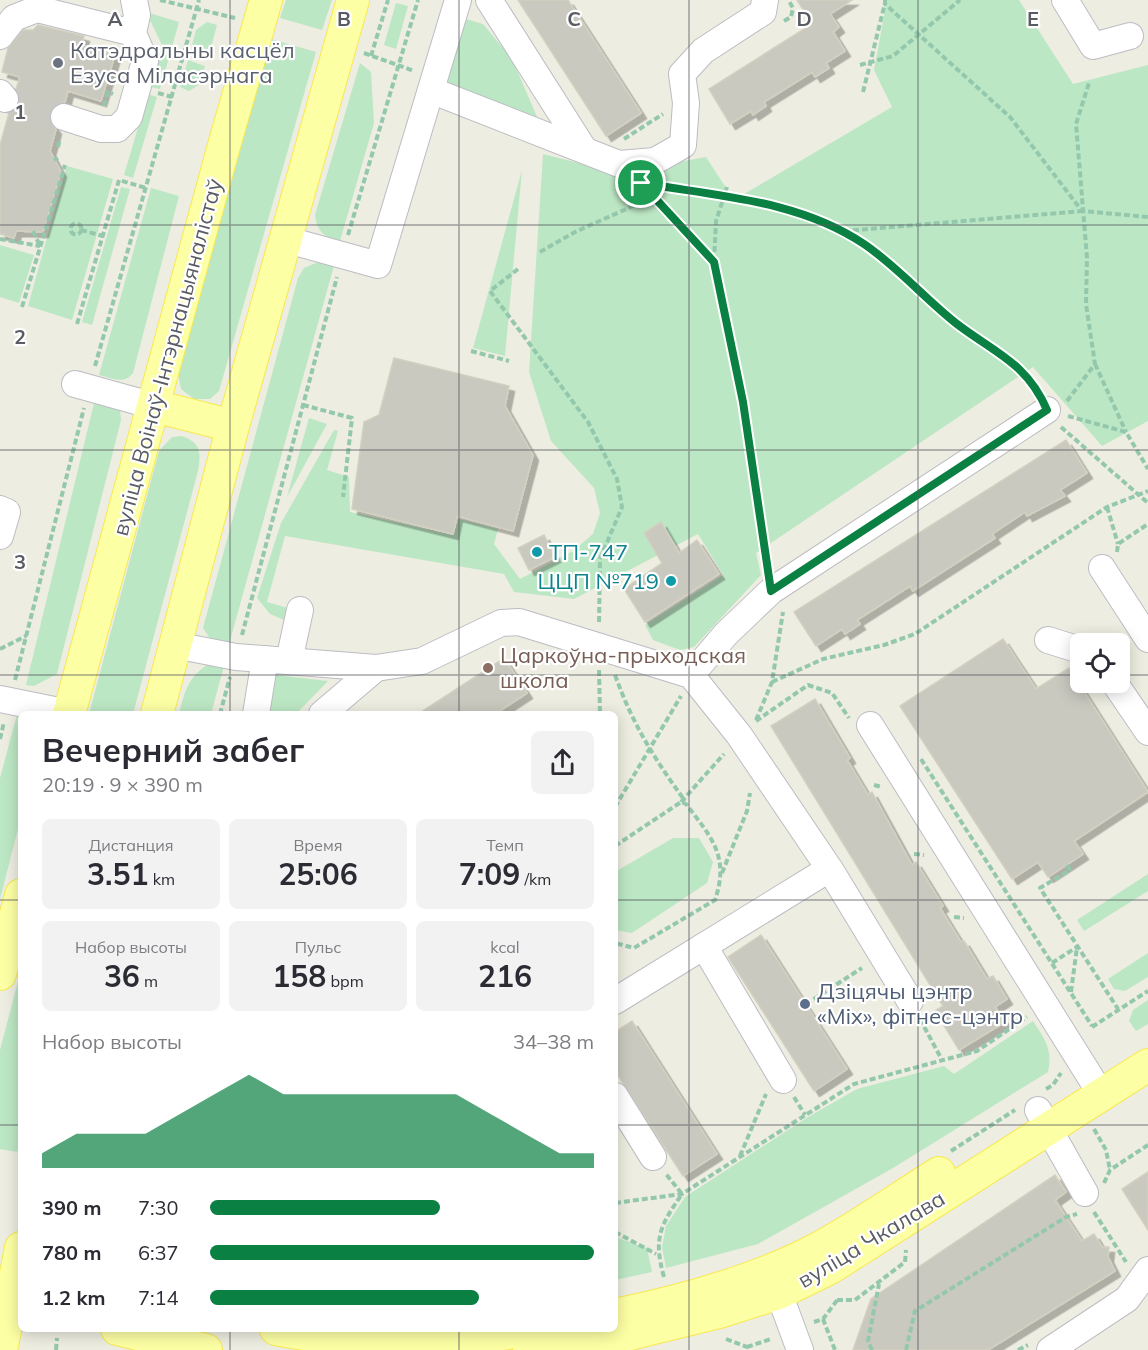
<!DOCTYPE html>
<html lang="ru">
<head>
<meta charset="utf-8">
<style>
  body { margin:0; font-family:Mulish,sans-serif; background:#f2f2f3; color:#2b2b33; height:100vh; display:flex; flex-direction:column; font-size:22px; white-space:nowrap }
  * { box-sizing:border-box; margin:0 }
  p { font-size:20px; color:#7c7c81 }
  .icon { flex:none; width:33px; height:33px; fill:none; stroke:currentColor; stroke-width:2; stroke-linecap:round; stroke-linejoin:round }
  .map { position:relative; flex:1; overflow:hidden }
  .panel { position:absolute; left:18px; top:711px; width:600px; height:621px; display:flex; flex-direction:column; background:#fff; border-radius:9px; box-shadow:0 3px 15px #0003 }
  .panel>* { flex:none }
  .buttons { position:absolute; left:1070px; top:633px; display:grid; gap:12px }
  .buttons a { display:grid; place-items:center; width:60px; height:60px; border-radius:9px; background:#fff; box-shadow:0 3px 15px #0003; font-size:30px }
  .pin { position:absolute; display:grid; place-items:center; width:51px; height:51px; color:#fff; margin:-26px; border:3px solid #fff; border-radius:50%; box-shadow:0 2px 6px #0007 }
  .round { display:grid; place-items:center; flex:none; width:63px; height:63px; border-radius:9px; background:#f2f2f3 }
  .head { display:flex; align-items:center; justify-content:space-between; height:102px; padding:0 24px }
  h1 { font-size:33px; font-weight:700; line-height:45px }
  .stats { display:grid; grid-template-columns:repeat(3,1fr); gap:9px; height:102px; padding:6px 24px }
  .stats div { display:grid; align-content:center; border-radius:9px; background:#f2f2f3; text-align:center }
  .stats b { font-size:30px; font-weight:700 }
  .stats small { font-size:16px; font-weight:400 }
  .stats p { font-size:16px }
  .chart { height:168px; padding:12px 24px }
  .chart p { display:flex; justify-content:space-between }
  .chart svg { width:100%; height:108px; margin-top:6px; fill:#0b8043; opacity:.7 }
  ul { padding:0 24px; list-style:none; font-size:20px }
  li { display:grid; grid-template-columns:96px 72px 1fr; align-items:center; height:45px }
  li i { height:15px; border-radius:8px; background:#0b8043 }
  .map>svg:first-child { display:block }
</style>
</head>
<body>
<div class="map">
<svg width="1148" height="1350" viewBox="0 0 1148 1350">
  <defs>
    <filter id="shadow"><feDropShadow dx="5.5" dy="5.5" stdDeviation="0" flood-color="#0004"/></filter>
  </defs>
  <rect width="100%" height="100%" fill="#eeede1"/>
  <g fill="#bce7c4">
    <path d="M286 0H332L322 30 280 18Z"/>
    <path d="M887 0H1019L1073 84 1148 65V421L1102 446 1033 367 756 553 761 575 694 647 680 650 653 640 645 625 723 575 698 534 574 599 514 592 504 574 285 536 267 602 288 608 284 620 270 614 257 598 281 523 334 430 338 431 327 470 349 477 350 512 453 535 459 519 498 529 494 544 520 579 573 551 593 534 600 513 594 488 551 441 529 372 543 154 618 173 706 157 734 200 892 107 874 70Z"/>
    <path d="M396 3 408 6 396 49 384 45Z"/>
    <path d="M146 12 179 22 160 89 150 87 162 45 151 22 141 19Z"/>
    <path d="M466 19 483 24 512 59 538 119 461 100 445 81Z"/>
    <path d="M207 22 217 25 210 51 192 45 196 30Z"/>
    <path d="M271 39 316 52 219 391 210 399H194L181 389 178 374Z"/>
    <path d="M188 60 205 66 200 84 189 91 180 87Z"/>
    <path d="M360 63 371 72 374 123 340 241C324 237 317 232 315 215Z"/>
    <path d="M148 94 157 97 133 178 124 175Z"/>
    <path d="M67 166 113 179 72 320 28 306Z"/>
    <path d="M522 170 505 356 473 348Z"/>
    <path d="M121 187 130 189 92 325 82 322Z"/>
    <path d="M151 188 179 196 133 373C124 385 112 378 99 375Z"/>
    <path d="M0 245 34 255 19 303 0 297Z"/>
    <path d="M323 260 335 262 228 648 212 642 203 628 298 278 304 268Z"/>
    <path d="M95 399 113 404 120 410 121 420 57 674 34 686 26 685Z"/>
    <path d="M309 418 327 424 287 497Z"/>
    <path d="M182 436C201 443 201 452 198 471L133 714H89L159 451 172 437Z"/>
    <path d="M207 665 224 666 211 714H179C184 693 188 677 207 665Z"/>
    <path d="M276 675 328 681 296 714H268Z"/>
    <path d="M19 707 21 714V817L0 899V778Z"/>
    <path d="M673 838H699L713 862 707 883 632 933 615 930V872Z"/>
    <path d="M1148 874V891L1084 931 1077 920Z"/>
    <path d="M1148 953V977L1125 991 1114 989 1108 979Z"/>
    <path d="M21 970V1136L17 1152 0 1149V1050Z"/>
    <path d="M1148 1000V1024L1136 1031 1129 1021 1133 1010Z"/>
    <path d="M1033 1021C1045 1039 1053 1050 1048 1072L893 1168 758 1244 666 1268 662 1247 666 1226 685 1197 808 1117 857 1089 944 1066 954 1074Z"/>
    <path d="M615 1237 647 1248 652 1272 615 1280Z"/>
  </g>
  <g fill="#cac9c0" stroke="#d2d0bf" stroke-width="1.5" filter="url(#shadow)">
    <path d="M518 0H568L641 113 606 136Z"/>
    <path d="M797 0H852L830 14 839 27 833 32 845 51 826 63 829 68 815 77 812 72 764 102 766 106 753 115 751 111 730 124 709 89 812 24Z"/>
    <path d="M38 25 84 36 82 45 115 55 101 101 68 91 65 102 54 106 50 112V121L56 129 50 151 61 172 43 232 16 231 14 238 0 234V145L9 113 19 104 16 89 20 77 2 72 8 48 23 30H33Z"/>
    <path d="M394 358 509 386 505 406 533 455 513 531 457 516 453 534 352 509 364 422 379 415Z"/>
    <path d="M1066 440 1087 473 1060 490 1065 496 1027 516 1025 512 992 534 995 538 913 591 910 586 857 620 860 624 845 634 842 629 816 646 794 612Z"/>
    <path d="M661 522 679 553 697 540 719 574 645 622 624 589 662 563 644 533Z"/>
    <path d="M544 535 555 557 529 570 518 548Z"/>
    <path d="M1003 639 1036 689 1069 668 1148 792 1074 841 1083 854 1048 877 1038 862 1012 879 900 706Z"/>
    <path d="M504 658 527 693 495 714H418Z"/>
    <path d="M815 699 850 758 847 760 868 795 872 792 912 865 916 862 943 906 940 908 961 942 964 941 987 979 993 976 1007 999 995 1007 1005 1022 959 1050 935 1011 943 1006 771 726Z"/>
    <path d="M761 935 847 1069 814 1091 728 957Z"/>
    <path d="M632 1021 717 1154 683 1176 615 1071V1032Z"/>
    <path d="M1148 1172V1230L1122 1189Z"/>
    <path d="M1055 1175 1066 1192 1055 1200 1066 1217 1082 1241 1094 1234 1102 1247H1109L1108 1257 1115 1271 988 1350H853L871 1299Z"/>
  </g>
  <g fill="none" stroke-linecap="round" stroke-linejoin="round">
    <path stroke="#c9c9c2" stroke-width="26" stroke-dasharray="26 13" stroke-linecap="butt" d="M5 99 64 117"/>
    <defs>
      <g id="minor">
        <path d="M489 0 583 148"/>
        <path d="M1065 0 1093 46 1130 36"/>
        <path d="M0 36 14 18 37 9 133 33"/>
        <path d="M433 91 619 164 655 161 683 145 686 103 682 74 703 51 763 12 765 0"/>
        <path d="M0 93 5 99"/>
        <path d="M64 117 101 129H117L129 117 145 61 133 33 137 15 134 0"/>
        <path d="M284 239 378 265 458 0"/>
        <path d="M75 384 154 406"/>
        <path d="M0 509 7 512 0 536"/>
        <path d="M1102 568 1148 639"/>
        <path d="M1048 640 1080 650"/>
        <path d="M175 645 236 657 376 668 422 661 501 623 519 622 691 675 739 735 831 871 910 1001"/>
        <path d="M289 661 300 610"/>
        <path d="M691 675 726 634 771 591 1047 410"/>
        <path d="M1114 682 1148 732"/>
        <path d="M0 699 69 713"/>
        <path d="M256 714 265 659"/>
        <path d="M322 714 376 668"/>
        <path d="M870 725 1101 1094"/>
        <path d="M704 946 783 1080"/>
        <path d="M615 1001 829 869"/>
        <path d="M615 1096 653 1157"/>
        <path d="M1038 1110 1085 1193"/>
        <path d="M773 1277 800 1350"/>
        <path d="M1050 1350 1127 1299 1148 1270"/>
      </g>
      <g id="major">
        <path d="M154 406 233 426"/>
        <path d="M69 714 225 142 266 0"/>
        <path d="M157 714 233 426 353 0"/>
        <path d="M0 974 21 895"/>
        <path d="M615 1315C683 1301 757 1281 819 1248 860 1226 899 1198 939 1173"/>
        <path d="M117 1329 206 1350"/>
        <path d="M276 1329C359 1346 449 1344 533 1329"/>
        <path d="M1 1350 21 1248"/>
        <path d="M529 1350 605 1340 719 1312 779 1293 830 1268 1148 1065"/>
      </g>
    </defs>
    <use href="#minor" stroke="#bcbdc3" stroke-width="28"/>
    <use href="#major" stroke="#f8e94f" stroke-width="34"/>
    <g stroke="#94c8ad" stroke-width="4" stroke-dasharray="6 3" stroke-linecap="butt">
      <path d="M160 0 235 18"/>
      <path d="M885 0V4L1010 117 1082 211 1148 217"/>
      <path d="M784 21 791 17 793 8 789 1"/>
      <path d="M364 53 414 71"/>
      <path d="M371 56 388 0"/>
      <path d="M860 65 893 56 960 0"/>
      <path d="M108 79 116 81"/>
      <path d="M863 92 885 3"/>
      <path d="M158 93 172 97"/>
      <path d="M104 106 108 92 113 94"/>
      <path d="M624 139 663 114"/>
      <path d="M58 147 60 138"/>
      <path d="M54 160 58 158"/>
      <path d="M657 185C726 198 806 202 865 244 898 268 925 300 958 325 985 345 1019 360 1039 390"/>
      <path d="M644 186 714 262 743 402 767 566"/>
      <circle cx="76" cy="229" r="5.5"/>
      <path d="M81 230 103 236"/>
      <path d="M33 231 40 246"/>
      <path d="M844 231 1082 211"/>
      <path d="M348 235 418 0"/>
      <path d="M0 239 40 246"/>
      <path d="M540 252 575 232 633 206 660 186"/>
      <path d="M714 261 716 221 727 187"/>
      <path d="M518 269 490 291 588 422 617 479 622 507 600 559 599 624"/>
      <path d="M22 307 65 165"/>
      <path d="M77 324 119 180 146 188"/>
      <path d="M471 351 509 361"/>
      <path d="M1095 364 1126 432"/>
      <path d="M95 366 199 0"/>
      <path d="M1067 401 1095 364 1086 304 1087 258 1076 124 1089 83"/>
      <path d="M303 405 352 418 343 497"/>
      <path d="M1068 416 1126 432 1148 469"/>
      <path d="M1061 427 1148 503"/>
      <path d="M1107 507 1118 544"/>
      <path d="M1117 552 1118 544 1148 524"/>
      <path d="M242 635 337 277"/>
      <path d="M0 649 26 636"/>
      <path d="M599 670 600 714"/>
      <path d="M615 675C633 725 654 758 685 801"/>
      <path d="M15 680 84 408"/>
      <path d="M772 682 823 659 884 645 915 634 1107 507 1148 491"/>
      <path d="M220 714 230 677"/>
      <path d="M756 720 772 682 783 612"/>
      <path d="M756 721 808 685 832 693 849 718"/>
      <path d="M0 739 4 722"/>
      <path d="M921 759 1092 1026"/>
      <path d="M874 785 882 787"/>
      <path d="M681 802 724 754"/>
      <path d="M615 807 681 696"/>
      <path d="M615 846 681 802 686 804C711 837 730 856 715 900L634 948 615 943"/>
      <path d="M914 854 924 855"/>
      <path d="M1067 865 1070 870 1040 888 1118 1009"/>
      <path d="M722 873 747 811 750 793"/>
      <path d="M954 917 964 918"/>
      <path d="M1052 963 1077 947"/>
      <path d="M1071 992 1077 947"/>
      <path d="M806 1004 862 968"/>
      <path d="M920 1019 942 1060"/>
      <path d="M1092 1027 1148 991"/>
      <path d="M1046 1089 1053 1085 1061 1073"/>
      <path d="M794 1097 805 1115"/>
      <path d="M1094 1129 1106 1150 1110 1170"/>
      <path d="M951 1151 1015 1110"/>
      <path d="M740 1156 766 1094"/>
      <path d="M1104 1183 1110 1170 1148 1145"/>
      <path d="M615 1203 682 1194 854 1084 977 1051 1027 1017"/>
      <path d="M1094 1212 1126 1262"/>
      <path d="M615 1232 656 1254"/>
      <path d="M664 1277C653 1238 660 1226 682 1194L666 1174"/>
      <path d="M837 1300H855L905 1262 906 1250"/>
      <path d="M823 1319 835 1350"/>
      <path d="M814 1322 823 1319 838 1299"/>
      <path d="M726 1339 747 1347 748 1350"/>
      <path d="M747 1347 771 1339"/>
      <path d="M56 1350 57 1338"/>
      <path d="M872 1350 868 1341 879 1284"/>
      <path d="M906 1350 915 1311 1066 1217 1077 1214"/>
      <path d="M1018 1350 1028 1345"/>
    </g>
    <use href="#minor" stroke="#fff" stroke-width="26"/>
    <use href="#major" stroke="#fdffa4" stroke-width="32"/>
  </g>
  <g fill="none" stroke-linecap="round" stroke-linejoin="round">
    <defs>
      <path id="route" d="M641 183C716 196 799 200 864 244 898 267 925 299 957 324 995 353 1027 363 1047 410L771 591 743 402 714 262Z"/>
    </defs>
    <use href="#route" stroke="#fff" stroke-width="12"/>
    <use href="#route" stroke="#0b8043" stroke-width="8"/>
  </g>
  <path fill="none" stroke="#5a5c63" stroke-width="1.5" stroke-opacity="0.55" d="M230 0V714M459 0V714M689 0V1350M918 0V1350M0 225H1148M0 450H1148M0 675H1080M1119 675H1148M0 900H21M615 900H1148M0 1125H21M615 1125H1148M230 1329V1350M459 1329V1350"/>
  <circle fill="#6b7280" stroke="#fff" stroke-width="2" cx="58" cy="63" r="6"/>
  <g fill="#0f9aa8" stroke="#fff" stroke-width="2">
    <circle cx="537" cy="552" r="6"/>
    <circle cx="671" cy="581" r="6"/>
  </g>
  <circle fill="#8d6e63" stroke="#fff" stroke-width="2" cx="488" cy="668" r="6"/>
  <circle fill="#5c6f8a" stroke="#fff" stroke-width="2" cx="805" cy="1004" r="6"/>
  <g text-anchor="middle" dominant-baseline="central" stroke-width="4.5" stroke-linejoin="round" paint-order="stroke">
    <g font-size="22" fill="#5b616d" stroke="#fff" text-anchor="start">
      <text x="70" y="50">Катэдральны касцёл<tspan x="70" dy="25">Езуса Міласэрнага</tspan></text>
    </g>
    <g font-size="22" fill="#5a5c63" stroke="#fff">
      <text transform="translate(167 357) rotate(-75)">вуліца Воінаў-Інтэрнацыяналістаў</text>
      <text transform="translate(871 1239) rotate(-31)">вуліца Чкалава</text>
    </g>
    <g font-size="22" fill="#0d838f" stroke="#fff" text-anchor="start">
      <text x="549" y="552">ТП-747</text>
      <text x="659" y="581" text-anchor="end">ЦЦП №719</text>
    </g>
    <g font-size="22" fill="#785e54" stroke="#fff" text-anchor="start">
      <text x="500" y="655">Царкоўна-прыходская<tspan x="500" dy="25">школа</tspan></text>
    </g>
    <g font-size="22" fill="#4e5e75" stroke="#fff" text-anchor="start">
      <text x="817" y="991">Дзіцячы цэнтр<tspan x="817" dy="25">«Mix», фітнес-цэнтр</tspan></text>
    </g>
  </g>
  <g font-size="20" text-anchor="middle" font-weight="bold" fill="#5a5c63" stroke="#fff" stroke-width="4.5" stroke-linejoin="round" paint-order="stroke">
    <text x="115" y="26">A</text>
    <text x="344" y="26">B</text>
    <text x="574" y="26">C</text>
    <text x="804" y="26">D</text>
    <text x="1033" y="26">E</text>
    <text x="20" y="119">1</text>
    <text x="20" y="344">2</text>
    <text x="20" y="569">3</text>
  </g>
</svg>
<div class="buttons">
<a><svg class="icon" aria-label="locate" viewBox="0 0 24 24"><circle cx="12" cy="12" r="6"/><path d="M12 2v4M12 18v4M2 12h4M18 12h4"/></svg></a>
</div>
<div class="pin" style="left:641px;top:183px;background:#1e9e55"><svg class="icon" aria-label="arrive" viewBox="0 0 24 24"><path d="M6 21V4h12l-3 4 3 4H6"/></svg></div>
<section class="panel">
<div class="head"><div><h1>Вечерний забег</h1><p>20:19 · 9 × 390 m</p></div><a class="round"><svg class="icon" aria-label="share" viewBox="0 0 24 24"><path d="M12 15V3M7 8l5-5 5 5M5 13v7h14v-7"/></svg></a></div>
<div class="stats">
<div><p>Дистанция</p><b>3.51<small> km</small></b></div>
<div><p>Время</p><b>25:06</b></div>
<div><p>Темп</p><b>7:09<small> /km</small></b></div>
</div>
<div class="stats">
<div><p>Набор высоты</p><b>36<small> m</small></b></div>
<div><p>Пульс</p><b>158<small> bpm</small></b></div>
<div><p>kcal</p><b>216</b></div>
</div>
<div class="chart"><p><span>Набор высоты</span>34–38 m</p>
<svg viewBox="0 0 160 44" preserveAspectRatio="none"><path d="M0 44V38L10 30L20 30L30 30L40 22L50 14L60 6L70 14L80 14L90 14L100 14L110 14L120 14L130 22L140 30L150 38L160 38V44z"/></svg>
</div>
<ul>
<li><b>390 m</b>7:30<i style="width:60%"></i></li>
<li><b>780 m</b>6:37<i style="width:100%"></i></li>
<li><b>1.2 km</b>7:14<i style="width:70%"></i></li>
</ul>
</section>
</div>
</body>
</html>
